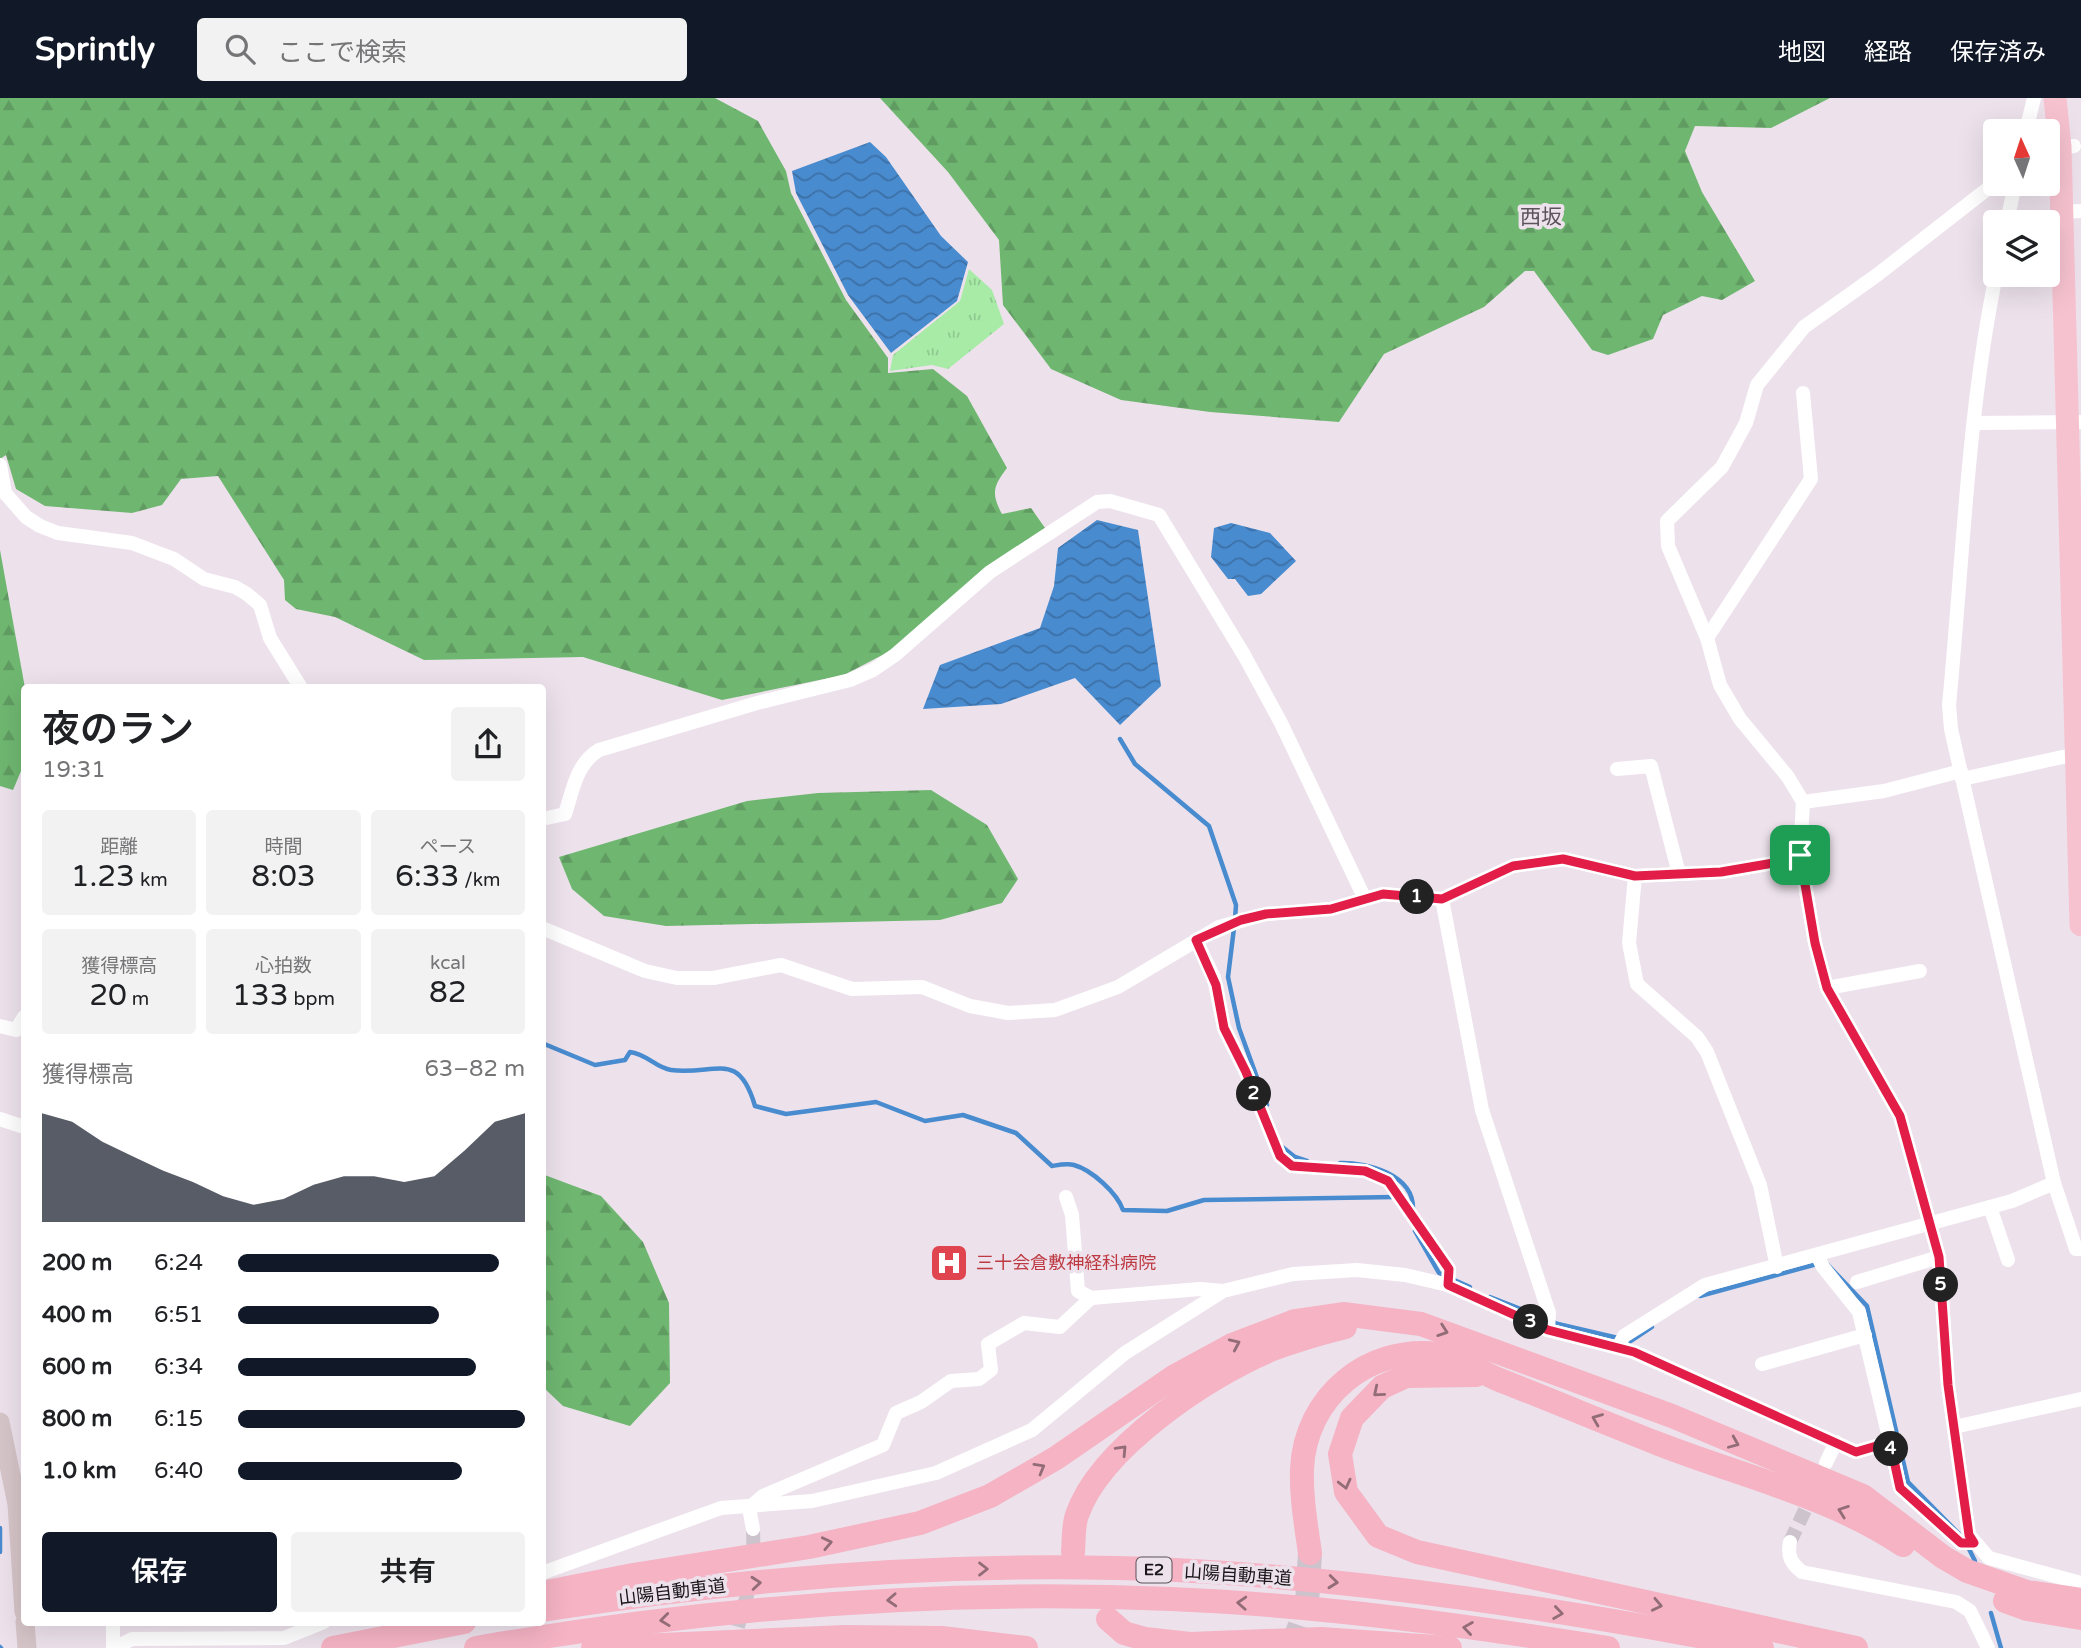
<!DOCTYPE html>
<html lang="ja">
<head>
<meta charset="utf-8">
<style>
  body { margin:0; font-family:"Varela Round","Noto Sans JP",sans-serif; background:#f2f2f2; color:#202124; height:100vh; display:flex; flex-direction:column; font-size:26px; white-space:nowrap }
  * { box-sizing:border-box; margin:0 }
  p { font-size:23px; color:#757577 }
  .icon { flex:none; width:38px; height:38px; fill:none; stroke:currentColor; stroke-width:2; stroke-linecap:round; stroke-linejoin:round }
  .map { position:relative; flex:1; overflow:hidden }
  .side { position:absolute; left:21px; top:586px; width:525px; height:942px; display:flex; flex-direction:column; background:#fff; border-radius:7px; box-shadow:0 7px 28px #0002 }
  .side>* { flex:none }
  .needle { width:46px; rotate:357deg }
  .controls { position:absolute; left:1983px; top:21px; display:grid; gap:14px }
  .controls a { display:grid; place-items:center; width:77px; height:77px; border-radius:7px; background:#fff; box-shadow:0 7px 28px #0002; font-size:35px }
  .pin { position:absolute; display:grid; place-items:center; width:60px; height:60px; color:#fff; margin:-30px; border-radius:14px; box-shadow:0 4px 10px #0006 }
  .km { position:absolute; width:35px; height:35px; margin:-18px; border-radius:50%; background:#222; color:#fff; font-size:19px; line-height:35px; text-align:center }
  .round { display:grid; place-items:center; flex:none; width:74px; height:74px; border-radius:7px; background:#f2f2f2 }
  .summary { display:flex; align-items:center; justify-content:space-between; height:119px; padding:0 21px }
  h1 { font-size:38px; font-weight:600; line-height:52px }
  .metrics { display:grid; grid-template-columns:repeat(3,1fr); gap:10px; height:119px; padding:7px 21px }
  .metrics div { display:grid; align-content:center; border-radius:7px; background:#f2f2f2; text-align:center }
  .metrics b { font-size:30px; font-weight:600 }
  .metrics small { font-size:19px; font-weight:400 }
  .metrics p { font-size:19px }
  .chart { height:196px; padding:14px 21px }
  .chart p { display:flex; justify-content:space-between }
  .chart svg { width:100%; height:126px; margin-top:7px; fill:#111827; opacity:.7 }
  .cta { display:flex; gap:14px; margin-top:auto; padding:14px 21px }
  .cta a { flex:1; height:80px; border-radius:7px; background:#111827; color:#fff; font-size:28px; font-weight:600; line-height:80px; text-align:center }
  .cta a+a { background:#f2f2f2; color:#202124 }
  ul { padding:0 21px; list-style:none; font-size:23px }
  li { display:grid; grid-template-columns:112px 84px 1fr; align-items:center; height:52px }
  li i { height:18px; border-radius:9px; background:#111827 }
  header { display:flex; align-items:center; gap:42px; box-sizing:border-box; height:98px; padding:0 35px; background:#111827; color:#fff }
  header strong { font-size:33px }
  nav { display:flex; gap:38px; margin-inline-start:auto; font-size:24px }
  .search { width:490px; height:63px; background:#f2f2f2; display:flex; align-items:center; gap:18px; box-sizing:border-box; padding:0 24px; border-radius:7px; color:#757577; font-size:26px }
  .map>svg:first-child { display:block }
</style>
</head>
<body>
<header>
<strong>Sprintly</strong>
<div class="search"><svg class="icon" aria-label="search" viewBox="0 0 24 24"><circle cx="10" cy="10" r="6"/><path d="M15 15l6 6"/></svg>ここで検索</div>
<nav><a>地図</a><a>経路</a><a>保存済み</a></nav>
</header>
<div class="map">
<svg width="2081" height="1550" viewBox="0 0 2081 1550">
  <defs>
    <pattern id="grass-tufts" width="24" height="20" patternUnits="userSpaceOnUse" patternTransform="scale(1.75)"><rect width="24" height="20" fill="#a7eba7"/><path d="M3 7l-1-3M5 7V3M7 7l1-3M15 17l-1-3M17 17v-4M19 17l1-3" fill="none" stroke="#8fc98f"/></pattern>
    <pattern id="forest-firs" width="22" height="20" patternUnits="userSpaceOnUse" patternTransform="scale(1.75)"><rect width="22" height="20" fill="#6fb771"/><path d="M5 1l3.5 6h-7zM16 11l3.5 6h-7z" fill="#609c61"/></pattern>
    <pattern id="water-waves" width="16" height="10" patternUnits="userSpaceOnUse" patternTransform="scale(1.75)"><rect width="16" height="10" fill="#498bcf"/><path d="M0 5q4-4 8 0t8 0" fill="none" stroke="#3c70a7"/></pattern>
  </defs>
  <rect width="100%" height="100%" fill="#ede2ec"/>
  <path fill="url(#grass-tufts)" d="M969 171 992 192 1004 226 948 271 932 267 890 273 893 257 960 203Z"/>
  <g fill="url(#forest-firs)">
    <path d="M0 0H715L758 23 786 73 791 95 846 202 888 260V275L933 271 967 298 1007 370C993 388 991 396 1002 416L1031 410 1045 430 890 553 844 577 722 602 583 559 424 562 335 519 296 511 285 502 284 482 218 378 181 381 162 407 132 415 45 408 16 391 6 357 0 361Z"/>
    <path d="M880 0H1830L1771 30 1695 28 1685 53 1702 94 1755 183 1722 202 1702 198 1663 217 1653 241 1608 257 1592 252 1534 173H1525L1484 209 1384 256 1339 324 1210 314 1121 302 1051 271 1003 207 999 142 948 74Z"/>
    <path d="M0 452 25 590 24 666 13 692 0 688Z"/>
    <path d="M931 692 987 727 1018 781 1002 805 940 822 666 828 604 818 572 791 559 759 747 703 818 695Z"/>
    <path d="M542 1076 601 1098 643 1144 669 1205 670 1285 630 1328 563 1308 543 1289Z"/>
  </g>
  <g fill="url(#water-waves)">
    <path d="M870 44 886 59 941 138 968 164 957 203 891 255 848 197 796 95 792 73Z"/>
    <path d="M1097 422 1138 432 1161 588 1120 627 1075 580 1001 606 923 611 940 567 1040 530 1054 488 1058 450Z"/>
    <path d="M1231 425 1270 435 1296 463 1261 496 1248 498 1235 481H1228L1211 459 1214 430Z"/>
  </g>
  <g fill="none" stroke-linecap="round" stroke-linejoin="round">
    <g stroke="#498bcf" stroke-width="4.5">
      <path d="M1120 641 1135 666 1209 728 1236 807 1235 821"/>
      <path d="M1234 830 1228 879 1239 930 1267 1007"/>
      <path d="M542 945 595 967 625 962 630 954C647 956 656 970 671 972 715 978 738 950 755 1008L786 1016 876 1004 925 1023 963 1017 1016 1035 1052 1068C1058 1067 1067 1065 1074 1067 1092 1072 1117 1095 1123 1112L1167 1113 1204 1102 1395 1099"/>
      <path d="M1281 1048 1295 1059 1307 1063"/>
      <path d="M1340 1065C1366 1064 1414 1076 1413 1111"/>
      <path d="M1415 1133 1439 1175 1444 1177"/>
      <path d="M1825 1164 1867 1208 1908 1384 1964 1441"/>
      <path d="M1452 1181 1470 1189"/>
      <path d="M1700 1198 1817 1166"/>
      <path d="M1490 1199 1558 1226 1618 1240"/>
      <path d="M1627 1242 1631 1243 1652 1229"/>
      <path d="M0 1430V1454"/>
      <path d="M1968 1449 1975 1463"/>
      <path d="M1991 1515 2001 1550"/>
      <path d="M0 1549 1 1550"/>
    </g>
    <g stroke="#cdc3cc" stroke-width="14" stroke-dasharray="14 7" stroke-linecap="butt">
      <path d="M1790 1444 1813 1395"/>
      <path d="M732 1549 754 1473 753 1431"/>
    </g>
    <path stroke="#cdc3cc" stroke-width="24" stroke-dasharray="24 12" stroke-linecap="butt" d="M1292 1550 1307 1506 1310 1455"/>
    <g stroke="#fff" stroke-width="14">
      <path d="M2026 33 2034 0"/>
      <path d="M2048 52 2074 48"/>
      <path d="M2062 114 2081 113"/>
      <path d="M2007 124 2015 86"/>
      <path d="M1996 177C1967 318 1963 464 1949 607L1951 631 2054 1085 2076 1151H2081"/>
      <path d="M1974 325 2081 324"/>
      <path d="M0 367 5 395 26 419 40 428 58 435 132 445 174 461 204 481 235 489 247 496 260 507 270 540 301 590"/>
      <path d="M1707 540 1811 381 1803 295"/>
      <path d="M1617 671 1651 668 1679 776"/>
      <path d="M1962 681 2081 655"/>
      <path d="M1803 704 1884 693 1961 673"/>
      <path d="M542 721 565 716C573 692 576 666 599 652L757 605 850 582 873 572 895 557 990 474 1097 404 1110 403 1159 417 1244 557 1281 625 1364 799"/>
      <path d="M1800 757 1815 845 1827 890 1900 1018 1939 1159 1948 1287 1969 1437 1989 1460 2081 1485"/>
      <path d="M1635 778 1629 845 1637 886 1697 939 1707 954 1760 1087 1777 1169"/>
      <path d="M1442 801 1482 1012 1549 1215 1548 1232"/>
      <path d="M542 830 645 873 677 880H713L781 867 852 891 922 889 970 908 1008 915 1055 912 1118 889 1219 829 1266 816 1331 811 1383 796 1442 801 1513 768 1564 761 1635 778 1722 774 1785 763 1800 757 1803 704 1788 679 1740 621 1720 587 1707 540 1668 448 1667 423 1722 369 1746 325 1757 287 1804 229 1877 177 1995 85"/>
      <path d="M1196 842 1214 880 1224 930 1246 974 1280 1058 1292 1068 1365 1073 1388 1083 1449 1171 1448 1187"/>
      <path d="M1827 890 1920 873"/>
      <path d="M0 928 16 932 24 919"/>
      <path d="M0 1021 24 1029"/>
      <path d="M1066 1099 1072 1117 1078 1193 1091 1200 1200 1191 1223 1193"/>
      <path d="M1990 1109 2008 1162"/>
      <path d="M1857 1184 1939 1159"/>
      <path d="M1618 1249 1624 1238 1705 1187 2012 1103 2054 1085"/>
      <path d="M1762 1266 1865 1237"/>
      <path d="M1954 1329 2081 1301"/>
      <path d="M1890 1344 1900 1390 1961 1445H1974"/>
      <path d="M1826 1365 1836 1344"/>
      <path d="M750 1409 763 1398 883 1347 896 1315 921 1304 951 1283 979 1281 991 1272 988 1246 1024 1225 1060 1229 1091 1200"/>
      <path d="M749 1410 753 1431"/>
      <path d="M1790 1444C1787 1458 1791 1465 1802 1474L1956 1504 1970 1513 1988 1550"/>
      <path d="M542 1475 721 1410 812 1403 936 1375 1032 1332 1125 1255 1223 1193 1293 1176 1357 1172 1405 1177 1448 1187 1548 1232 1634 1254 1856 1354 1890 1344 1859 1214 1823 1169 1817 1157"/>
      <path d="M113 1550V1524"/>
      <path d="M114 1550 132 1541 284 1540 324 1524"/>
    </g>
    <g stroke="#d5c4c8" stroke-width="19">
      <path d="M0 1324 17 1406 24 1514"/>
      <path d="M25 1524 27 1550"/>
    </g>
    <path stroke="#f7c2d0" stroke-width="23" d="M2055 0 2060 49 2081 827"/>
    <g stroke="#f5b3c4" stroke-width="24">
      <path d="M1476 1277 1406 1278 1382 1289 1352 1320 1340 1356 1346 1394 1378 1438 1417 1454 1856 1550"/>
      <path d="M1073 1454C1074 1442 1073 1428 1077 1417 1100 1350 1209 1277 1273 1251 1296 1242 1321 1235 1345 1229"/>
      <path d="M1310 1455C1306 1427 1301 1399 1302 1371 1305 1299 1368 1247 1438 1256 1460 1260 1477 1272 1497 1281 1551 1302 1605 1325 1659 1346 1741 1378 1830 1398 1903 1447"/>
      <path d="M542 1495 633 1477 809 1449 920 1425 990 1398 1056 1360 1175 1278 1232 1247 1295 1223 1343 1216 1421 1226 1672 1318 1863 1398 1943 1459 1967 1473 2027 1494 2081 1502"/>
      <path d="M2005 1503 2027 1511 2081 1520"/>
      <path d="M542 1512C751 1479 965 1462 1176 1472 1372 1482 1569 1513 1762 1550"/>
      <path d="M1108 1521 1124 1535 1145 1541 1190 1546 1321 1541 1450 1550"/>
      <path d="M333 1550 464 1524"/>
      <path d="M476 1550C705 1510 938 1491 1171 1501 1317 1507 1463 1527 1608 1550"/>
      <path d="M593 1550 845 1539 942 1540 1026 1550"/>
    </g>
  </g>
  <defs><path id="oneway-chevron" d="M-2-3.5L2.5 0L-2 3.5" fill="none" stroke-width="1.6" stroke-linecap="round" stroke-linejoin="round" transform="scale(1.75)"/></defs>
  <g stroke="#926c77">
    <use href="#oneway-chevron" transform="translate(1443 1233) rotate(19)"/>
    <use href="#oneway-chevron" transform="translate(1235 1246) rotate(-24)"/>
    <use href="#oneway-chevron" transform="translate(1378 1294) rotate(140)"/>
    <use href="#oneway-chevron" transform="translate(1597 1321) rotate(-158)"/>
    <use href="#oneway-chevron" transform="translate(1734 1345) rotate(23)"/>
    <use href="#oneway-chevron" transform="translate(1122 1352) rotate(-47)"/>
    <use href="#oneway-chevron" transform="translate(1040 1370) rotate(-30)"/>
    <use href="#oneway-chevron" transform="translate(1345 1386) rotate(76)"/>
    <use href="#oneway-chevron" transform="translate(1843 1413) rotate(-160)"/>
    <use href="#oneway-chevron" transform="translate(827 1445) rotate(-12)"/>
    <use href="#oneway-chevron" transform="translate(983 1471)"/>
    <use href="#oneway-chevron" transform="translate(1333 1484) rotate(6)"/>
    <use href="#oneway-chevron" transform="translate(756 1485) rotate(-5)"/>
    <use href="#oneway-chevron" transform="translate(892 1502) rotate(177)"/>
    <use href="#oneway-chevron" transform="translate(1242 1505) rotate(-177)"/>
    <use href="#oneway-chevron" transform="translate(1657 1507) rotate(12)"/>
    <use href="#oneway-chevron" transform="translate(1558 1515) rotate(8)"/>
    <use href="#oneway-chevron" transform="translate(665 1522) rotate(173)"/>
    <use href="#oneway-chevron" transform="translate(1468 1530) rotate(-172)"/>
  </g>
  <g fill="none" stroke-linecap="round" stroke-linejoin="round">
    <defs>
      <path id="route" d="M1800 757 1815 845 1827 890 1900 1018 1939 1159 1948 1287 1969 1437 1974 1445H1961L1900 1390 1890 1344 1856 1354 1634 1254 1548 1232 1448 1187 1449 1171 1388 1083 1365 1073 1292 1068 1280 1058 1246 974 1224 930 1216 887 1196 842 1241 822 1266 816 1331 811 1383 796 1442 801 1513 768 1563 761 1635 778 1721 774 1785 763Z"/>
    </defs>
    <use href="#route" stroke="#fff" stroke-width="14"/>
    <use href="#route" stroke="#e11d48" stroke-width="9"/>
  </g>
  <defs>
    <symbol id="hospital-square" viewBox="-11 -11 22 22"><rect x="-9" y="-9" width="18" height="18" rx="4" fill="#e0444e" stroke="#ede2ec"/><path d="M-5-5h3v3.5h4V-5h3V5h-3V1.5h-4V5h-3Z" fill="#fff"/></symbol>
  </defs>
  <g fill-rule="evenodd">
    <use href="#hospital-square" x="927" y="1143" width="44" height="44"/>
  </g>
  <g text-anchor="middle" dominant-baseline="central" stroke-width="7" stroke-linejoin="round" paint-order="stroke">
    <rect fill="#ede2ec" stroke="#595258" stroke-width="2" x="1136.5" y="1459.5" width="35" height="25" rx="5"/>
    <g font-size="16" font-weight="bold" fill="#191518">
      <text x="1154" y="1472">E2</text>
    </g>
    <g font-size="18" fill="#be3a42" stroke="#ede2ec" text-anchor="start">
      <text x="976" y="1165">三十会倉敷神経科病院</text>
    </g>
    <g font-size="18" fill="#191518" stroke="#ede2ec">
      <text transform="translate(1238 1477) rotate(4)">山陽自動車道</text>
      <text transform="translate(672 1494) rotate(-7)">山陽自動車道</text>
    </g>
    <g font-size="21" fill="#5c535b" stroke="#ede2ec">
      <text x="1541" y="119">西坂</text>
    </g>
  </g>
</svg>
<div class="controls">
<a><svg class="needle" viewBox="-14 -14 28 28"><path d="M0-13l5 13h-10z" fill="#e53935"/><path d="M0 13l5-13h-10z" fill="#757577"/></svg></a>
<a><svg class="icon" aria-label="layers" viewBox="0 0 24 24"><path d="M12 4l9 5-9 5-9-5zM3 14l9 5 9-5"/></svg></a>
</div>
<div class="pin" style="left:1800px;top:757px;background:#1e9e55"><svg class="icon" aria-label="arrive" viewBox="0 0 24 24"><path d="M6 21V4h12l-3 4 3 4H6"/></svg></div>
<b class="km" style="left:1417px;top:799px">1</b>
<b class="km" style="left:1254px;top:996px">2</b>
<b class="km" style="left:1531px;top:1224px">3</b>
<b class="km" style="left:1891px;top:1351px">4</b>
<b class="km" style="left:1941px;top:1187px">5</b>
<section class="side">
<div class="summary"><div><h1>夜のラン</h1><p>19:31</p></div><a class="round"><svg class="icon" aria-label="share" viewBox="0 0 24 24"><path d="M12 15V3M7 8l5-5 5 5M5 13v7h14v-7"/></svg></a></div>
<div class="metrics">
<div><p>距離</p><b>1.23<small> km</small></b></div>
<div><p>時間</p><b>8:03</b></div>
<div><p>ペース</p><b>6:33<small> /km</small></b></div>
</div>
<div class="metrics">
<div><p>獲得標高</p><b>20<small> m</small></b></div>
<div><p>心拍数</p><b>133<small> bpm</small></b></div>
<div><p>kcal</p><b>82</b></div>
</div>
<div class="chart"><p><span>獲得標高</span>63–82 m</p>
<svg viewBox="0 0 160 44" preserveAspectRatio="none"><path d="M0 44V6L10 9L20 16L30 21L40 26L50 30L60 35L70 38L80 36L90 31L100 28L110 28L120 30L130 28L140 19L150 9L160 6V44z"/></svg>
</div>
<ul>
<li><b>200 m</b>6:24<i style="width:91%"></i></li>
<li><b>400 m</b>6:51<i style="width:70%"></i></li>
<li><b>600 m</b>6:34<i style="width:83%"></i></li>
<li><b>800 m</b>6:15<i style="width:100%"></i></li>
<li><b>1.0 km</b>6:40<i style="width:78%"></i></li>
</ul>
<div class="cta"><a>保存</a><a>共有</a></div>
</section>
</div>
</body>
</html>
